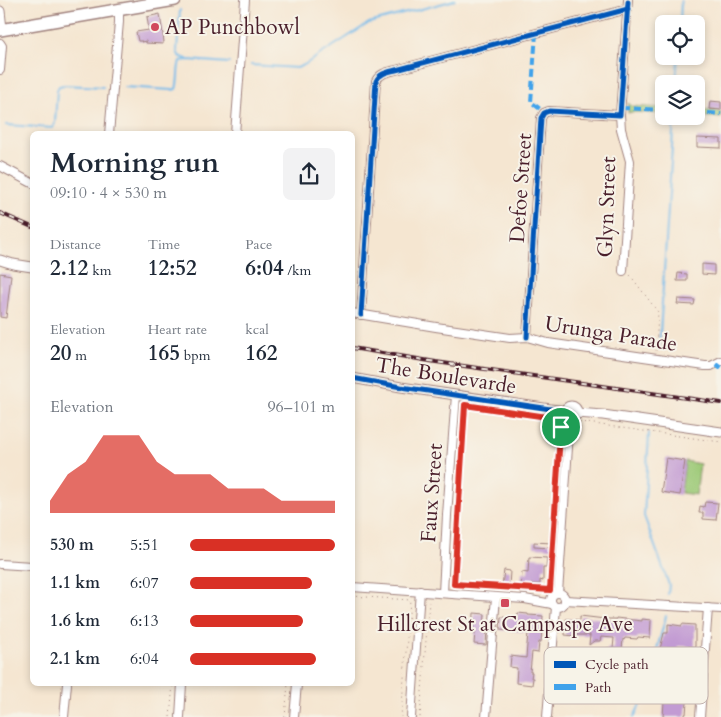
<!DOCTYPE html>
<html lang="en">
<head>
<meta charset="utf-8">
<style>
  body { margin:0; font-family:Cardo,serif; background:#f2f2f3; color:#1f2937; height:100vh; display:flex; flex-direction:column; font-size:19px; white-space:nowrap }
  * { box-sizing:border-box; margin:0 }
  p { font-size:16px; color:#747a83 }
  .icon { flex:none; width:28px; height:28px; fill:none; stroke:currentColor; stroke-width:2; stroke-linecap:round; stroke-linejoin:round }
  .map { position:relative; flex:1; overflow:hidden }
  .drawer { position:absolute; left:30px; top:131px; width:325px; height:555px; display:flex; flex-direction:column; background:#fff; border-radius:8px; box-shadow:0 2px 8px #0003 }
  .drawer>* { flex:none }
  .buttons { position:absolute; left:655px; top:15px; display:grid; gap:10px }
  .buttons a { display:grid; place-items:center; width:50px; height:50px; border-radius:8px; background:#fff; box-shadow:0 2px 8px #0003; font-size:25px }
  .pin { position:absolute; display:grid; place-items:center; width:42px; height:42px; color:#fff; margin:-21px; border:2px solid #fff; border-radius:50%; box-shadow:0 1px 5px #0007 }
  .round { display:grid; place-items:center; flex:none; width:52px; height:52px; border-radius:8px; background:#f2f2f3 }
  .head { display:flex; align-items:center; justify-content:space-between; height:85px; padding:0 20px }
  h1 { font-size:28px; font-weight:600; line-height:38px }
  .metrics { display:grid; grid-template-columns:repeat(3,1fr); gap:8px; height:85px; padding:5px 20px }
  .metrics div { display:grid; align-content:center }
  .metrics b { font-size:21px; font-weight:600 }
  .metrics small { font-size:14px; font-weight:400 }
  .metrics p { font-size:14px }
  .chart { height:140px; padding:10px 20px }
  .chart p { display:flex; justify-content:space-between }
  .chart svg { width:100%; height:90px; margin-top:5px; fill:#d93025; opacity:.7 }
  ul { padding:0 20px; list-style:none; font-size:16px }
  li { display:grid; grid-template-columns:80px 60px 1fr; align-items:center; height:38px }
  li i { height:12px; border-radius:6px; background:#d93025 }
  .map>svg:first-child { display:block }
</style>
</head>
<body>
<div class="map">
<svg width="721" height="717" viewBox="0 0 721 717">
  <rect width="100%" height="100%" fill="#f7f3e8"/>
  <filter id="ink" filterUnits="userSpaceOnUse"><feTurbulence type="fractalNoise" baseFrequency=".02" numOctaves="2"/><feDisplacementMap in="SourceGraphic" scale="10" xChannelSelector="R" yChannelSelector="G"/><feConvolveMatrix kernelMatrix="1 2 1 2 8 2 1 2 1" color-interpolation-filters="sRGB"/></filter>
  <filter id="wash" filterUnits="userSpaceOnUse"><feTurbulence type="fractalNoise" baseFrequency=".0096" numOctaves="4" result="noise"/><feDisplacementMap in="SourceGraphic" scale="20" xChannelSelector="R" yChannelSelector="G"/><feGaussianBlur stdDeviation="1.12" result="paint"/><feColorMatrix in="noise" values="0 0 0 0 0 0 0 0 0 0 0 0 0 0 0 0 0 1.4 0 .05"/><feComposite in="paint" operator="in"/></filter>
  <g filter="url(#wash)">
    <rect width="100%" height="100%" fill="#f5e6d1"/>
    <g fill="#9cc977" stroke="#737451">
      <path d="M628 103 632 106 664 108V114L632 112 628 113Z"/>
      <path d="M696 110 721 111V118L696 116Z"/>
      <path d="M685 461 700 464 696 495 681 493Z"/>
    </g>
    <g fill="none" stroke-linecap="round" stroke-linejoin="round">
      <g stroke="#74bbeb" stroke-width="2">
        <path d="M180 10 177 50 179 56 187 59"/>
        <path d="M680 24 681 0"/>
        <path d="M251 65 297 68 304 65 369 23 455 0"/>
        <path d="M676 84 678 56"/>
        <path d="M124 87 172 90 176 89C179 80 177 70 180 61L189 60 229 63"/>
        <path d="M6 125 53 128 55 123 57 90 59 86 64 85 103 87"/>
        <path d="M659 349 674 116"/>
        <path d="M649 433 644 516 669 585 668 594"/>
        <path d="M634 717 644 697 666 616"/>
      </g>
    </g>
    <g id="blocks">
      <g fill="#c29bd3">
        <path d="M160 14 164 42H163V44L146 43V41L141 42 142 41H138L136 32 149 30 147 17Z"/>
        <path d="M710 101 721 102V110L709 109Z"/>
        <path d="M697 138 721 139V148L697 147Z"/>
        <path d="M702 264 714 265V275L702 274Z"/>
        <path d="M0 273 11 275 6 318 0 317Z"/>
        <path d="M678 273 687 274V281H677Z"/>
        <path d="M678 299 695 300 694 305 677 304Z"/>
        <path d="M666 458 685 461 680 495 661 492Z"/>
        <path d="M705 502 718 503 716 520 703 519V513H699L700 506 704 507Z"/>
        <path d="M534 542 552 543V548L534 547Z"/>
        <path d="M529 557 547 558 546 568H543V581L540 580V584H531V588L521 587 522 572 528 573Z"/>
        <path d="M504 570 510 571 509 587 502 586Z"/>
        <path d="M474 613 485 614 484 630H487L486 645 474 644 475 632 473 631Z"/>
        <path d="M518 613 528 614V615L543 616 541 642H539L538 653 532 652 530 672H532L531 678H533L532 685 516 683 517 668 510 667 511 656 526 658 528 632 500 630 501 617 517 618Z"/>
        <path d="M580 616 605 619H616V618L642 621V619L651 620 650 638 638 637 637 639 625 638 624 640 623 639 621 661 641 663 639 674H637L636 689 629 688V692L566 687 569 656 594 658V653L607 654V648L613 649 614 638 601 637 600 641H594L589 645 590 635H575V636L565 635 566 619 580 620Z"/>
        <path d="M668 624 682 626V624L695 625V647L678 646V656L687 657 685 687H687L686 701 687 702 686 714H685V717H663L666 670H663L664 663H667L670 660 671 650 660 649 664 633H668Z"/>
      </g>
    </g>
  </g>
  <g filter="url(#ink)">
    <use href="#blocks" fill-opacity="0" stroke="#a0827e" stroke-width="1"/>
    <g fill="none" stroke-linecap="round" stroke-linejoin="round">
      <defs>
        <g id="minor">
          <path d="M0 43 2 46 0 70"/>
          <path d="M620 115 621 129 630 161 623 271"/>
          <path d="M109 134 119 22V9"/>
          <path d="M235 134 245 0"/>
          <path d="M0 166 32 183"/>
          <path d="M352 313 436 327 510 338 527 337 548 343 705 366H711L721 361"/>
          <path d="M361 315 376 81C380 73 388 72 396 70L628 9"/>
          <path d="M527 337 541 118 544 113 549 111 620 115 628 0"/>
          <path d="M0 564 32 566"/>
          <path d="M352 587 525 599 552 604"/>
          <circle cx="558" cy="600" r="7"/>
          <path d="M443 593 447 515 456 395"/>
          <path d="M558 593 570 418"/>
          <path d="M565 600 721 609"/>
          <path d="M64 717 67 684"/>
          <path d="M180 717 182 684"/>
          <path d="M294 717 297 684"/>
          <path d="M411 717 420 591"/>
          <path d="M486 717 496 597"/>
          <path d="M547 717 556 607"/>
          <path d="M700 717 708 608"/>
        </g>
        <g id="tertiary">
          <path d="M0 11 2 29"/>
          <path d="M0 260 13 264 32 267"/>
          <path d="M352 378 401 387 564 411"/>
          <circle cx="571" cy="412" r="6"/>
          <path d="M577 413 603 415 721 432"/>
        </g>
        <path id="primary" d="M0 30 175 0"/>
      </defs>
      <use href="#minor" stroke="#a0827e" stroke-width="10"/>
      <use href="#tertiary" stroke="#a0827e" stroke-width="11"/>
      <use href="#primary" stroke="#a0827e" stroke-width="14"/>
      <g stroke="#a0827e" stroke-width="1" stroke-dasharray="1 4" stroke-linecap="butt">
        <path d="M630 275 658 312 656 351"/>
        <path d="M465 405 561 419 550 590 454 584Z"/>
        <path d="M576 429H580V422L721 442"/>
        <path d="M352 596 410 600 401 717"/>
        <path d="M170 717 173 684"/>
        <path d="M285 717 288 684"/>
        <path d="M420 717 429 602"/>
      </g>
      <use href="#minor" stroke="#fff" stroke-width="8"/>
      <use href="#tertiary" stroke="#fff" stroke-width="9"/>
      <use href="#primary" stroke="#fff" stroke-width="11"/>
      <defs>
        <g id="rail">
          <path d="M0 213 32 227"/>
          <path d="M352 348 436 362 721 403"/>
        </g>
      </defs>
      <use href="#rail" stroke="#4a1f2b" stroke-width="4"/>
      <use href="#rail" stroke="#f7f3e8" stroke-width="2" stroke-dasharray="5.5" stroke-linecap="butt"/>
      <g stroke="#40a2eb" stroke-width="4" stroke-dasharray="8 4" stroke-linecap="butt">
        <path d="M536 33 531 102 548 115"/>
        <path d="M621 108 664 110"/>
        <path d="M696 112 721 114"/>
        <path d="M716 364 721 368"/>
      </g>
      <defs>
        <g id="cycleway">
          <path d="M361 315 376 81C380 73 388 72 396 70L628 9"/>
          <path d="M527 337 541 118 544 113 549 111 620 115 628 2"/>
          <path d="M352 378 401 387 564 411"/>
        </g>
      </defs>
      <use href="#cycleway" stroke="#f7f3e8" stroke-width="8"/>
      <use href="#cycleway" stroke="#0057b8" stroke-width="5"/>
    </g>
  </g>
  <g fill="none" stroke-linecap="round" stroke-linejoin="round" filter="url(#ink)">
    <defs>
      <path id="route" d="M465 405 561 419 550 590 454 584Z"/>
    </defs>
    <use href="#route" stroke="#fff" stroke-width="10"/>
    <use href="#route" stroke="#d93025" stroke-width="6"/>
  </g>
  <g fill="#d1495b" stroke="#f7f3e8" stroke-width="2">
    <circle cx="155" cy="27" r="5"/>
    <rect x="500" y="598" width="10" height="10" rx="2.5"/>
  </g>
  <g text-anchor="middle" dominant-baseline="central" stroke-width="4" stroke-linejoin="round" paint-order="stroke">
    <g font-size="21" fill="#4a1f2b" stroke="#f7f3e8" text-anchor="start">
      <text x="165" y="27">AP Punchbowl</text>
      <text x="505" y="624" text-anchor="middle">Hillcrest St at Campaspe Ave</text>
    </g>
    <g font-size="21" fill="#4a1f2b" stroke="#f7f3e8">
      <text transform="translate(521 188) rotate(-86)">Defoe Street</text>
      <text transform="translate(607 207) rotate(-88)">Glyn Street</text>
      <text transform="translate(611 334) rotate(9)">Urunga Parade</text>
      <text transform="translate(446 376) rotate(9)">The Boulevarde</text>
      <text transform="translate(432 493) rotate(-86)">Faux Street</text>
    </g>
  </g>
  <rect x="544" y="647" width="164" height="57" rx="8" fill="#f7f3e8" stroke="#c3b3af" stroke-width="1"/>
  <rect x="554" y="661" width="22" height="7" fill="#0057b8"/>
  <rect x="554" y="684" width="22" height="6" fill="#40a2eb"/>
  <g font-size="14" fill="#4a1f2b">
    <text x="585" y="669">Cycle path</text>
    <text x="585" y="692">Path</text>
  </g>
</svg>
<div class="buttons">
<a><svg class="icon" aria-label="locate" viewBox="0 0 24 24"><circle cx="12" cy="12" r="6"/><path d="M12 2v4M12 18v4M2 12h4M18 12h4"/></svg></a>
<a><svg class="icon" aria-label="layers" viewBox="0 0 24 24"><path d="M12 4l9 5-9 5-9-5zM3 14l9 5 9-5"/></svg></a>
</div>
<div class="pin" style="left:561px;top:427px;background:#1e9e55"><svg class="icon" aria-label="arrive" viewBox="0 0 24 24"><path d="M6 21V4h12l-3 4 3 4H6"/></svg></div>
<section class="drawer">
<div class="head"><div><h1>Morning run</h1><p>09:10 · 4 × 530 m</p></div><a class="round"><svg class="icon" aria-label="share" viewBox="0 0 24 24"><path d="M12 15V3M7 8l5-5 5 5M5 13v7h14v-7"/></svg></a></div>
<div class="metrics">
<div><p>Distance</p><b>2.12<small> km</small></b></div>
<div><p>Time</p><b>12:52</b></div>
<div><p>Pace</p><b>6:04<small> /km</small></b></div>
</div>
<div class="metrics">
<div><p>Elevation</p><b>20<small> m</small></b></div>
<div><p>Heart rate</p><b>165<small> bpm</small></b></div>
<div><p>kcal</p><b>162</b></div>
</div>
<div class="chart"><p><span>Elevation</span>96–101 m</p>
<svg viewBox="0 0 160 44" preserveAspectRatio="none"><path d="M0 44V38L10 25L20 19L30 6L40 6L50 6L60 19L70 25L80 25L90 25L100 32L110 32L120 32L130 38L140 38L150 38L160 38V44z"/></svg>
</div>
<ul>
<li><b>530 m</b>5:51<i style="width:100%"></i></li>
<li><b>1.1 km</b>6:07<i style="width:84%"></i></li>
<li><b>1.6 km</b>6:13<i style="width:78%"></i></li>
<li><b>2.1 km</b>6:04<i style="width:87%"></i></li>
</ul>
</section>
</div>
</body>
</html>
